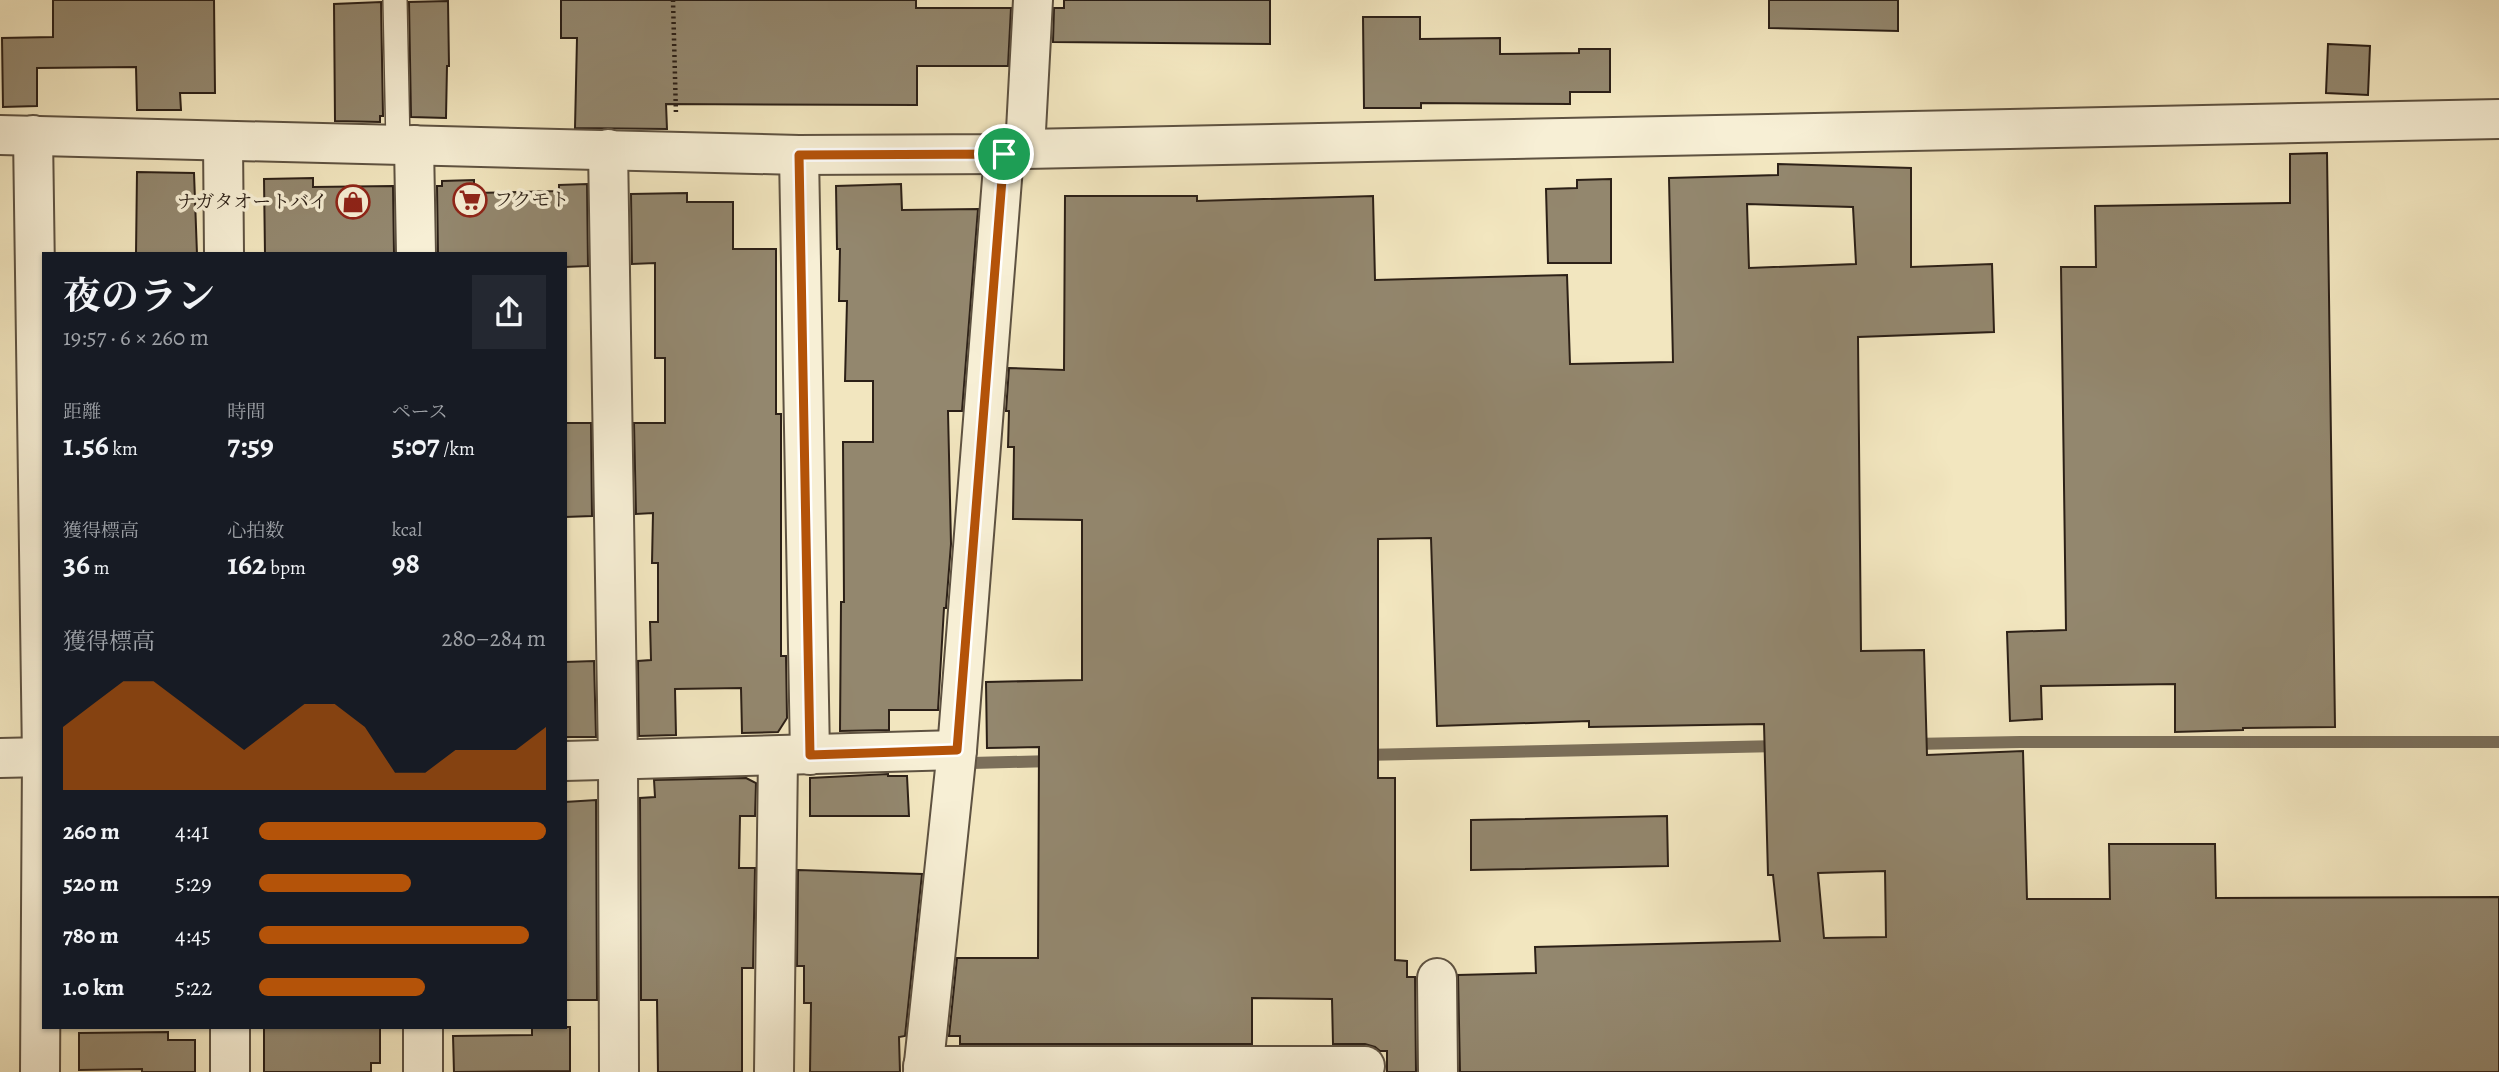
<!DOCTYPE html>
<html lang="ja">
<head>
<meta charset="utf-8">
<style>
  body { margin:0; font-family:Alegreya,"Noto Serif JP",serif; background:#242831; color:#f1f3f6; height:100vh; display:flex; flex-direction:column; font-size:26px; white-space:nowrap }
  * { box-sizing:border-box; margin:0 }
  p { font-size:23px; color:#9ea1a6 }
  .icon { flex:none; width:38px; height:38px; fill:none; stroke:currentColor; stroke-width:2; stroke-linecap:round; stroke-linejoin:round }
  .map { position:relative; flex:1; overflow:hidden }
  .details { position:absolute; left:42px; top:252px; width:525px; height:777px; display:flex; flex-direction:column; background:#171b24; border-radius:0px; box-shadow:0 2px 5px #0004 }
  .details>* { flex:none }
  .pin { position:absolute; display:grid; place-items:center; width:60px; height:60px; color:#fff; margin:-30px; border:4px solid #fff; border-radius:50%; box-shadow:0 2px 7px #0007 }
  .round { display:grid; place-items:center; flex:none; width:74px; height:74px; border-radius:0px; background:#242831 }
  .headline { display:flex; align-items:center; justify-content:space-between; height:119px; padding:0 21px }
  h1 { font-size:38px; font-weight:700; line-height:52px }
  .stats { display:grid; grid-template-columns:repeat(3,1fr); gap:10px; height:119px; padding:7px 21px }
  .stats div { display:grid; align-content:center }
  .stats b { font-size:30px; font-weight:700 }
  .stats small { font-size:19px; font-weight:400 }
  .stats p { font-size:19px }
  .chart { height:196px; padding:14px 21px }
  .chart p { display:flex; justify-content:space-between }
  .chart svg { width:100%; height:126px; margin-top:7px; fill:#b45309; opacity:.7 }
  ul { padding:0 21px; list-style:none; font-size:23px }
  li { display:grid; grid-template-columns:112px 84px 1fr; align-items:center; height:52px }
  li i { height:18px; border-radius:9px; background:#b45309 }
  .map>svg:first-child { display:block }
</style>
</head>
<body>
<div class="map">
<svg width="2499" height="1072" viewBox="0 0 2499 1072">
  <rect width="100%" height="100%" fill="#f2e6bf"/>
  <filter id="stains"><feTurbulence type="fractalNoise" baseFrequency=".00286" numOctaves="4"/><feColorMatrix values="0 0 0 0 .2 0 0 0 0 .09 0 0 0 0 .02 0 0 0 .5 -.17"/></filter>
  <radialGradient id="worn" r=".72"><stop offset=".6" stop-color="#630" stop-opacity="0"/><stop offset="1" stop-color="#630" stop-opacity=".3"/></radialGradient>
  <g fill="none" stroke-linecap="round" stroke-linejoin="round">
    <g stroke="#7b6f5a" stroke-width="12">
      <path d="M1911 744 2020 742H2499"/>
      <path d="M1362 755 1781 746"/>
      <path d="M971 763 1053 761"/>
    </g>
  </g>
  <g fill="#93876e" stroke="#2c2017" stroke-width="2" fill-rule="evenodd">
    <path d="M53 0H214L215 93H180L181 110H137L136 67 37 68V106L3 107 2 38 53 37Z"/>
    <path d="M561 0H916V8H1011L1008 66H917V105L666 104 667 129 575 128 577 38H561Z"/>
    <path d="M1064 0H1270V44L1053 42 1054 8H1064Z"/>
    <path d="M1769 0H1898V31L1769 28Z"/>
    <path d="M448 1 449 66H447L446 118 411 117 409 2Z"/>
    <path d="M381 2 383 116H380V122L335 121 334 4Z"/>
    <path d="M1363 17H1420V39L1500 38V54L1579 53V49H1610V92H1570V104L1421 103V108H1364Z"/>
    <path d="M2328 44 2370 46 2368 95 2326 93Z"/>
    <path d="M2327 153 2335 727 2243 728V730L2175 732V684L2041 686 2042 719 2010 721 2007 632 2066 630 2061 267H2096L2095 206 2290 203V154Z"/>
    <path d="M1778 164 1911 168V267L1992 264 1994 332 1858 337 1861 651 1924 650 1927 755 2023 751 2027 899H2110L2109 844H2215L2216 898 2499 897V1072H1460L1458 975 1536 973 1535 947 1780 941 1773 875H1768L1764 724 1589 727V721L1437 726 1431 538 1378 539V778H1395V960L1407 961V977H1415L1416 1072H1387V1051H1380L1375 1047 1365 1044H1333L1332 999 1252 998V1044H960V1036H949L957 958H1038L1039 747 987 748 986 682 1082 680V520L1013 519 1014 447H1008L1009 411H1006L1009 368 1064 370 1065 196H1197V201L1373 196 1375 280 1567 275 1570 364 1673 362 1669 178 1778 175ZM1747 204 1853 207 1856 264 1749 268ZM1885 871 1886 937 1824 938 1818 873Z"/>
    <path d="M137 172 194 173 197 254H136Z"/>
    <path d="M313 178V187L393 186 394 254H265L264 179Z"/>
    <path d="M1611 179V263H1548L1546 189 1577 188V180Z"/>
    <path d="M474 180V193L559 191V185L587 184 588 266 565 267V254H438L437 186H442V181Z"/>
    <path d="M901 184 902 210 978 209 962 411H948L951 544 946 608H944L938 710H889V730L840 731 841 602H844L843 442H873V381H845L847 301H839L840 249H837L836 186Z"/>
    <path d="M687 193V202H733V249H776V414H781V656H786L787 718 778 732 742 733 741 688 675 689 676 735 639 736 638 661 651 660 650 622H658V563H652L653 513 636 514 634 423H665V358H655V263L632 264 631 194Z"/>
    <path d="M565 423H591L592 516 565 517Z"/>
    <path d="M594 661 596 737H565V662Z"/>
    <path d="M888 774V776H907L909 816H810V778Z"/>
    <path d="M746 778 756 783 755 816H740L739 868H755L753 968H742V1072H658L657 1000H641L640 798 655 797 654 780Z"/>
    <path d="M596 800 597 1000H565V802Z"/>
    <path d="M1667 816 1668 866 1471 870V820Z"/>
    <path d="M798 870 922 874 905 1036 899 1037 900 1072H810L811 1003H804V966H797Z"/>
    <path d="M264 1027H380V1063H371V1072H264Z"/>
    <path d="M532 1027H570V1071L454 1072 453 1036 532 1035Z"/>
    <path d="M168 1032V1040H195V1072H142V1069L79 1070V1033Z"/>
  </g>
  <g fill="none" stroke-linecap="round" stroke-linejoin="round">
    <defs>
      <path id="service" d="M395 0 398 145"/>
      <g id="minor">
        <path d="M0 135 799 155 1004 154 1025 149 2499 119"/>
        <path d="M33 135 42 757 40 1072"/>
        <path d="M223 142 224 254"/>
        <path d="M414 145 416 254"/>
        <path d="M608 149 618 761 619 1072"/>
        <path d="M1025 149 1033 0"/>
        <path d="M799 155 810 755"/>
        <path d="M0 758 44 757"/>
        <path d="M565 761 957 750"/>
        <path d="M1437 978 1438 1072"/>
        <path d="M230 1027V1072"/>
        <path d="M423 1027V1072"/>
        <path d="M923 1066H1365"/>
        <path d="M774 1072 778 756"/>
        <path d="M923 1072 957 750 1004 154"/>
      </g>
    </defs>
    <use href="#service" stroke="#5e5241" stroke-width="26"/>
    <use href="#minor" stroke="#5e5241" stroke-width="42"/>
    <path stroke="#2c2017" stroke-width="4.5" stroke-dasharray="2 3.5" stroke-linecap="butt" d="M673 0 676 115"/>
    <use href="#service" stroke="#f7efd5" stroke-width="23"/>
    <use href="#minor" stroke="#f7efd5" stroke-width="38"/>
  </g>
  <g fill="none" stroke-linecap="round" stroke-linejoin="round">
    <defs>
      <path id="route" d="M1004 154 957 750 810 755 799 155Z"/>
    </defs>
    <use href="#route" stroke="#fff" stroke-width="14"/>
    <use href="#route" stroke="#b45309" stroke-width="9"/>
  </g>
  <defs>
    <symbol id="supermarket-ring" viewBox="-11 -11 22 22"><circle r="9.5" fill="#f7efd5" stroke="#8f2418" stroke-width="1.5"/><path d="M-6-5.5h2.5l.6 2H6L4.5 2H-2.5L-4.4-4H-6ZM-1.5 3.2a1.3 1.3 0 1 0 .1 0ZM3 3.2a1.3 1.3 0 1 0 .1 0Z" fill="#8f2418"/></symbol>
    <symbol id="shop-ring" viewBox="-11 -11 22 22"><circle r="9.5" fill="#f7efd5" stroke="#8f2418" stroke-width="1.5"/><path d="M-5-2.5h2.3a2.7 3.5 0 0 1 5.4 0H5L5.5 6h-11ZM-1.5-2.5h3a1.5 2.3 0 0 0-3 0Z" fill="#8f2418"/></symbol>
  </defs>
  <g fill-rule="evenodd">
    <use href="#supermarket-ring" x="451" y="181" width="38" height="38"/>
    <use href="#shop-ring" x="334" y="183" width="38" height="38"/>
  </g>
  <g text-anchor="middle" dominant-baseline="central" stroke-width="7" stroke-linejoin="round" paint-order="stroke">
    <g font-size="19" fill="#2c2017" stroke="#f7efd5" text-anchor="start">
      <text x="494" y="200">フクモト</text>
      <text x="328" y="202" text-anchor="end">ナガタオートバイ</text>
    </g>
  </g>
  <rect width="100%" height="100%" filter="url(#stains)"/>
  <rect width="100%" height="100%" fill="url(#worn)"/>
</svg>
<div class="pin" style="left:1004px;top:154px;background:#1e9e55"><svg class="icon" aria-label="arrive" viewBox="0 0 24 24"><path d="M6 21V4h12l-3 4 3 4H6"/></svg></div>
<section class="details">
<div class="headline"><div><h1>夜のラン</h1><p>19:57 · 6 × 260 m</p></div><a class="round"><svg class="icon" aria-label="share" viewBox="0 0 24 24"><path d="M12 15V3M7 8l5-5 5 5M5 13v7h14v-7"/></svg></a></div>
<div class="stats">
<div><p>距離</p><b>1.56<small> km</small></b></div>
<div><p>時間</p><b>7:59</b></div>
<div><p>ペース</p><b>5:07<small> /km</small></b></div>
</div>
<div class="stats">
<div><p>獲得標高</p><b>36<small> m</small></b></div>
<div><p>心拍数</p><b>162<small> bpm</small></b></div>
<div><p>kcal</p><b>98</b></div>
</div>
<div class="chart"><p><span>獲得標高</span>280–284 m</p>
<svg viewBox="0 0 160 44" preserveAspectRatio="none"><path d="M0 44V22L10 14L20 6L30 6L40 14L50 22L60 30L70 22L80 14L90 14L100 22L110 38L120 38L130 30L140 30L150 30L160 22V44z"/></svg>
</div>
<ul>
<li><b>260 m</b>4:41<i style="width:100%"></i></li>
<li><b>520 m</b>5:29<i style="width:53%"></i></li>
<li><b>780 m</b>4:45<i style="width:94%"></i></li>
<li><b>1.0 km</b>5:22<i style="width:58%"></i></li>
</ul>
</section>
</div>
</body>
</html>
